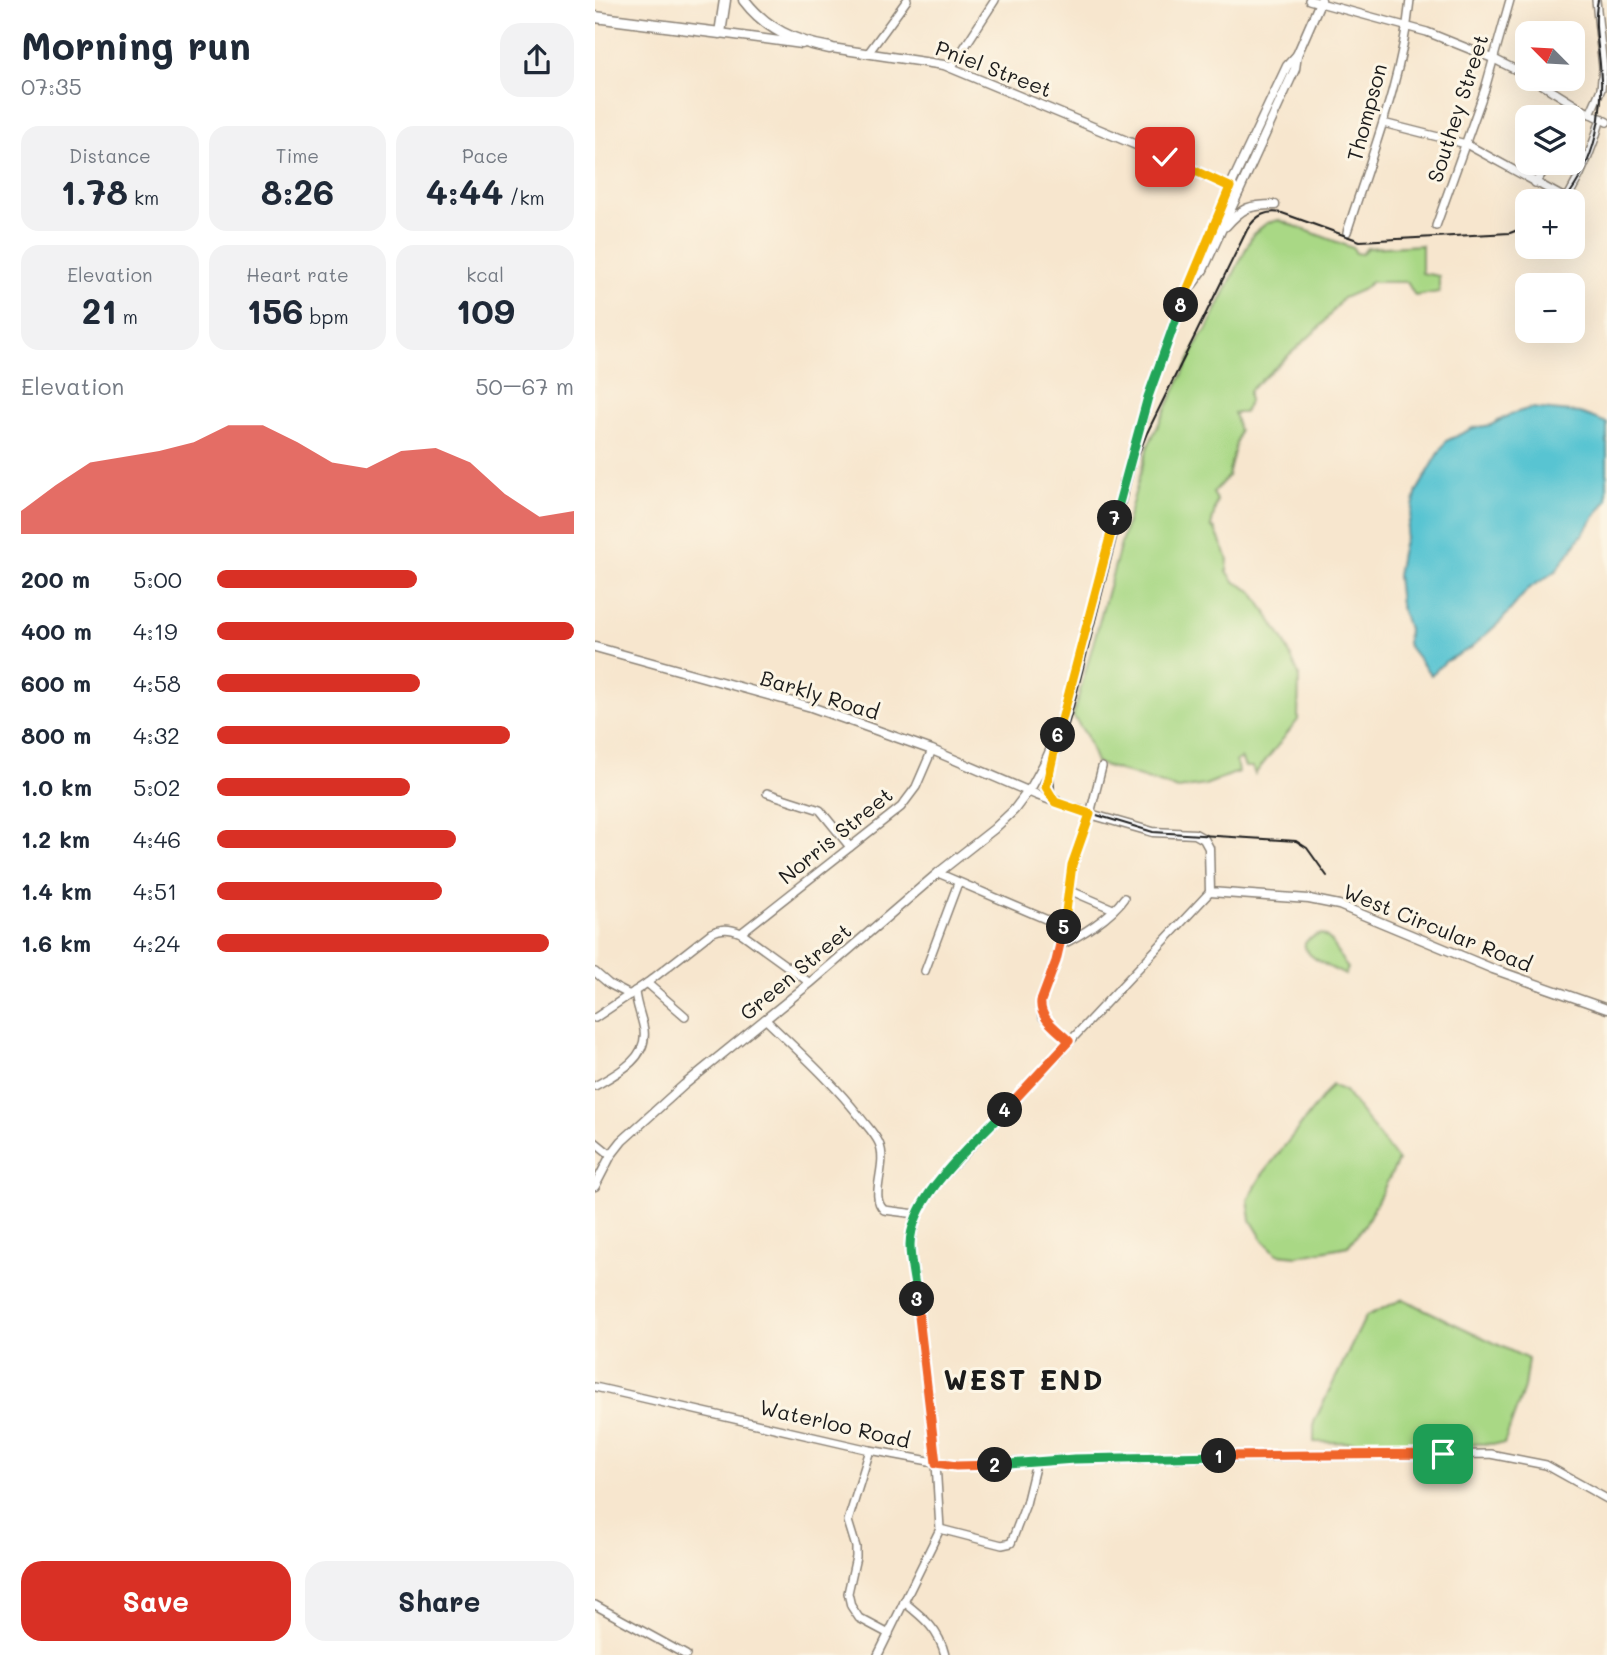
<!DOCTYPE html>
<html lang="en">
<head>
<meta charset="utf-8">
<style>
  body { margin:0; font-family:Mali,sans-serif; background:#f2f2f3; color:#1f2937; height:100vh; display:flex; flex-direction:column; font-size:26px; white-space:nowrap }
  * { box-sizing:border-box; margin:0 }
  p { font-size:23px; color:#747a83 }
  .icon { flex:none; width:38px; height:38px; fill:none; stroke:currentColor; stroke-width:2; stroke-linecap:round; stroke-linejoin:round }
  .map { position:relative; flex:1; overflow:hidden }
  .drawer { display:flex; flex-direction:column; background:#fff; width:595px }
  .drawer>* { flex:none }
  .needle { width:46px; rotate:294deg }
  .fabs { position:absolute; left:920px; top:21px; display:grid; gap:14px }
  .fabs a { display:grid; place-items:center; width:70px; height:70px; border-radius:14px; background:#fff; box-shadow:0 7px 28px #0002; font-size:35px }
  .pin { position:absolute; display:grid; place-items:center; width:60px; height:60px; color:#fff; margin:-30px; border-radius:14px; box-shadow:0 4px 10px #0006 }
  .km { position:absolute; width:35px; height:35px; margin:-18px; border-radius:50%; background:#222; color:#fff; font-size:19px; line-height:35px; text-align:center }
  .round { display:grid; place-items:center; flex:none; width:74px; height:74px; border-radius:21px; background:#f2f2f3 }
  .summary { display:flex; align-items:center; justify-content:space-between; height:119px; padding:0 21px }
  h1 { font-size:38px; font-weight:800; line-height:52px }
  .stats { display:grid; grid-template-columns:repeat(3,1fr); gap:10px; height:119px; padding:7px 21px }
  .stats div { display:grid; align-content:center; border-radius:18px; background:#f2f2f3; text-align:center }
  .stats b { font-size:35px; font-weight:800 }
  .stats small { font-size:19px; font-weight:400 }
  .stats p { font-size:19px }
  .chart { height:196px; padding:14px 21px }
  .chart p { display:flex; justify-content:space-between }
  .chart svg { width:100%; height:126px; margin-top:7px; fill:#d93025; opacity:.7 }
  .primary-button { display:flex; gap:14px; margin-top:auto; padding:14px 21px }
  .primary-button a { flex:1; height:80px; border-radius:21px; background:#d93025; color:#fff; font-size:28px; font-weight:800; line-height:80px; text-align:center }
  .primary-button a+a { background:#f2f2f3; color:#1f2937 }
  ul { padding:0 21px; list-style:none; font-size:23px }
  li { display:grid; grid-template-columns:112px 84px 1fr; align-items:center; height:52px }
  li i { height:18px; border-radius:9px; background:#d93025 }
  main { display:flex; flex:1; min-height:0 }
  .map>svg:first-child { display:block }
</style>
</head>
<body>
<main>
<section class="drawer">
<div class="summary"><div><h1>Morning run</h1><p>07:35</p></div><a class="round"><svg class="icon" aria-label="share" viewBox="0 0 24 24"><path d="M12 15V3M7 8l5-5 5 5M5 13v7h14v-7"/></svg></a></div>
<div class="stats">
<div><p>Distance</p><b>1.78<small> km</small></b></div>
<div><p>Time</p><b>8:26</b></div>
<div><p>Pace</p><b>4:44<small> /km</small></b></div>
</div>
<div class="stats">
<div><p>Elevation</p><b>21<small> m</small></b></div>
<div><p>Heart rate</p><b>156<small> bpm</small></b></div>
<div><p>kcal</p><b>109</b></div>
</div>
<div class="chart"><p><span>Elevation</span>50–67 m</p>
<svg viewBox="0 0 160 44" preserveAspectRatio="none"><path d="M0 44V36L10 27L20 19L30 17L40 15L50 12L60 6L70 6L80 12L90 19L100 21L110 15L120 14L130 19L140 30L150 38L160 36V44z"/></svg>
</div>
<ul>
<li><b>200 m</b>5:00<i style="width:56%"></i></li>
<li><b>400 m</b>4:19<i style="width:100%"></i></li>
<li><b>600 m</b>4:58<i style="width:57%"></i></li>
<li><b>800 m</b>4:32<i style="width:82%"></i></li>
<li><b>1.0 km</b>5:02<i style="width:54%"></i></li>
<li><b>1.2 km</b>4:46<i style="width:67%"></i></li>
<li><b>1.4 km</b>4:51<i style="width:63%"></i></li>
<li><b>1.6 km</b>4:24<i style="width:93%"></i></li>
</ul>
<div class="primary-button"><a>Save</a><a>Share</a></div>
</section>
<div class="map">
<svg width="1012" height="1655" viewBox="0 0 1012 1655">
  <rect width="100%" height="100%" fill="#fcf5e5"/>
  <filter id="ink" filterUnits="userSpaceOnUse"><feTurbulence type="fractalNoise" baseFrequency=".0143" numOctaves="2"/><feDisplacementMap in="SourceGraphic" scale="14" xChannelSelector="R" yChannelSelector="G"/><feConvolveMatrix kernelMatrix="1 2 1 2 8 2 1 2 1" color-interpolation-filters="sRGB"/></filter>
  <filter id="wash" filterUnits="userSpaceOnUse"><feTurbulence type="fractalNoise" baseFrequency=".00686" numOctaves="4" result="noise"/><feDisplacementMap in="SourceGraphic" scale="28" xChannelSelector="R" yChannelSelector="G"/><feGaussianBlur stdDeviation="1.57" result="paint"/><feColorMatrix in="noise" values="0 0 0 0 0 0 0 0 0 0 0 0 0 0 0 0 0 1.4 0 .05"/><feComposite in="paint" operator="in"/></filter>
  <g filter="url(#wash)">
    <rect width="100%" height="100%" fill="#f7e6ce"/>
    <g fill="#a9d885" stroke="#627a50" stroke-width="2">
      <path d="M684 220 758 248 761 253 767 254 772 248 827 245V273L844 276V292L820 296 812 282H776L767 290 748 298 726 326 654 391V402L649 413H639L644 431 633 476 618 493 622 500 616 527 620 529 633 559 632 571 639 581 658 592 689 641 704 675 703 720 660 774 657 767H650L646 758 641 761 643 772 610 785 583 789 501 763 491 735 478 716 553 446 606 336 611 331 658 234 672 223Z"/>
      <path d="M726 934C741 939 742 957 753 968L750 975C737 968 683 946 726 934Z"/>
      <path d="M737 1085 750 1091 803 1161 770 1225 753 1246 702 1256 682 1254 668 1240 656 1220 653 1200 667 1175Z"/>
      <path d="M808 1299 933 1359 929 1388 909 1444 719 1442V1422L771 1316Z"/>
    </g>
    <path fill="#58c4d2" stroke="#3a7077" stroke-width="2" d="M936 408 985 413 1012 423V500L961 571 933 589 907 620 876 648 851 661 836 675 812 644 813 629 805 604 802 576 806 553 822 491 851 441 878 428 896 425 916 414Z"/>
  </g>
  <g filter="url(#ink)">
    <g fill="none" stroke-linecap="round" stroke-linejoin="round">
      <defs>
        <g id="minor">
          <path d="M714 0 832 32 899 59 933 76"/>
          <path d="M274 52 312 0"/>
          <path d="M356 68 400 0"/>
          <path d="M938 79 988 110 1012 122"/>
          <path d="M995 114 1006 89 1008 68 1001 0"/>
          <path d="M788 123 871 144 968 197 974 195C988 171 999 145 1006 118"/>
          <path d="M978 125 988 110"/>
          <path d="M940 183 955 163"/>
          <path d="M841 226 890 89 915 0"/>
          <path d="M752 232C776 156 807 80 815 0"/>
          <path d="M172 793 225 810 255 847"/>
          <path d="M343 873 469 927"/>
          <path d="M474 890 518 909"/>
          <path d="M146 933 306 807 321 787 337 750"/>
          <path d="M466 945C485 936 517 916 529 898"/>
          <path d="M330 971 363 883"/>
          <path d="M0 972 14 984 35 995"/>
          <path d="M52 983 90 1016"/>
          <path d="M0 1018 52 983 116 933C127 928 134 928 146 933L215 983"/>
          <path d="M170 1019C203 1051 237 1081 265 1117 271 1125 280 1134 284 1143 294 1165 273 1196 289 1210L321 1214"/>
          <path d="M474 1041 447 1016 446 1001 466 945 477 865 495 814 507 767"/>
          <path d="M0 1086C21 1074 53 1059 49 1030 47 1017 41 1005 40 991"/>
          <path d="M0 1142 16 1155"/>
          <path d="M0 1387 275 1450 361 1466 479 1459 895 1454 951 1465 1012 1499"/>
          <path d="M275 1450 253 1521 261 1547V1557L253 1593 256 1606 264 1618 294 1634"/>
          <path d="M345 1529 407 1545 416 1543 431 1504 441 1463"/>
          <path d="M309 1602C329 1618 344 1630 350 1655"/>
          <path d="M0 1605 91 1655"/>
          <path d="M283 1655 345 1529 341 1463 315 1245 321 1214 344 1181 615 892"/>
        </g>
        <g id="tertiary">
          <path d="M125 33 207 44"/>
          <path d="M230 47 349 65 570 157 644 191"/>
          <path d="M631 226C648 207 654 205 680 205"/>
          <path d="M594 286 635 187 692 66 702 55 726 0"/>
          <path d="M0 647 216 707 337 750 442 795 495 814 558 832 600 834 609 839 614 848 615 892 714 899 744 905 898 969 1012 1009"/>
          <path d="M457 759 451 787 460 802"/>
          <path d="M0 1186 16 1155 27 1141 89 1085 215 983 343 873 399 829 419 810 437 786 449 764 468 722 527 491 553 397 575 334 594 289 608 270 700 69 702 55"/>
        </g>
        <g id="secondary">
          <path d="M149 0C171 29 200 42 235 48"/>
          <path d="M0 17 125 33 130 0"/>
        </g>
      </defs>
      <use href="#minor" stroke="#8a8175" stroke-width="10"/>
      <use href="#tertiary" stroke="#8a8175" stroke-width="11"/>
      <use href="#secondary" stroke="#8a8175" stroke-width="13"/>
      <use href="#minor" stroke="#fff" stroke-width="7"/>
      <use href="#tertiary" stroke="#fff" stroke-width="8"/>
      <use href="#secondary" stroke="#fff" stroke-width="10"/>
      <g stroke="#1c1c1c" stroke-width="2">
        <path d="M969 201C1000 163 1010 113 1005 64 1003 42 998 22 1003 0"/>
        <path d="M732 876 712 848 701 841 558 832 485 810 468 802 459 792 458 773 476 715 540 463 552 433 652 230C661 215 671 210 687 213L765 241 915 233 933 226"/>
      </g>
    </g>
  </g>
  <g fill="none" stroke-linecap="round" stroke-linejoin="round" filter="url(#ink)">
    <defs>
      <path id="split-1" d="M624 1456 848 1454"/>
      <path id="split-2" d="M400 1465 479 1459 624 1456"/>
      <path id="split-3" d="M322 1299 341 1463 361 1466 400 1465"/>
      <path id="split-4" d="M322 1299C320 1282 315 1263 315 1245 316 1195 378 1145 410 1110"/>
      <path id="split-5" d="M410 1110 474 1041C462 1029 444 1019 446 1001L461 961 469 927"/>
      <path id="split-6" d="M463 735 451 787 460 802 495 814 477 865 469 927"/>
      <path id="split-7" d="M463 735 520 518"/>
      <path id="split-8" d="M520 518 553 397 586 305"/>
      <path id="split-9" d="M570 157 635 187 586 305"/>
    </defs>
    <use href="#split-1" stroke="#fff" stroke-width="14"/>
    <use href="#split-2" stroke="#fff" stroke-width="14"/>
    <use href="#split-3" stroke="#fff" stroke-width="14"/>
    <use href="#split-4" stroke="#fff" stroke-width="14"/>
    <use href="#split-5" stroke="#fff" stroke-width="14"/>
    <use href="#split-6" stroke="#fff" stroke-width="14"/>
    <use href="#split-7" stroke="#fff" stroke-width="14"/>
    <use href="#split-8" stroke="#fff" stroke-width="14"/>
    <use href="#split-9" stroke="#fff" stroke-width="14"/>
    <use href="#split-1" stroke="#f0652b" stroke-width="9"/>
    <use href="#split-2" stroke="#22a559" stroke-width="9"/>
    <use href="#split-3" stroke="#f0652b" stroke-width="9"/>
    <use href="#split-4" stroke="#22a559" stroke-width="9"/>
    <use href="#split-5" stroke="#f0652b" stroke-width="9"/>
    <use href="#split-6" stroke="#f5b400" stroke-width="9"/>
    <use href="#split-7" stroke="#f5b400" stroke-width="9"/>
    <use href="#split-8" stroke="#22a559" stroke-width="9"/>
    <use href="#split-9" stroke="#f5b400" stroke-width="9"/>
  </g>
  <g text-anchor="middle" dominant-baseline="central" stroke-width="6" stroke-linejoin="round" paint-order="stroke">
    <g font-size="21" fill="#1c1c1c" stroke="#fcf5e5">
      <text transform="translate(399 68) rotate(21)">Pniel Street</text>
      <text transform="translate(862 108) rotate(-72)">Southey Street</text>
      <text transform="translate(771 112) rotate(-75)">Thompson</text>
      <text transform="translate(225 694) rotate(17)">Barkly Road</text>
      <text transform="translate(240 835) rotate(-39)">Norris Street</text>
      <text transform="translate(843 927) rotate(22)">West Circular Road</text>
      <text transform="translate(200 971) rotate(-40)">Green Street</text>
      <text transform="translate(240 1423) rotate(13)">Waterloo Road</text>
    </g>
    <g font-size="28" font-weight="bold" letter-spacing="2" fill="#1c1c1c" stroke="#fcf5e5">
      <text x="429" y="1379">WEST END</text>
    </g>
  </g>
</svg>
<div class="fabs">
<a><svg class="needle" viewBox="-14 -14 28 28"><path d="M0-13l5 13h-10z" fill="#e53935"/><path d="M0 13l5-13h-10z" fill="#747a83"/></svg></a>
<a><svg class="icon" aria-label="layers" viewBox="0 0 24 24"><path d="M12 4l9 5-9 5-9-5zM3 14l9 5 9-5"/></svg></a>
<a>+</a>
<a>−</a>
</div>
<div class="pin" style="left:848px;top:1454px;background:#1e9e55"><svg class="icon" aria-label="arrive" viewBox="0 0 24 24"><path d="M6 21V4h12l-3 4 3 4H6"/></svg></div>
<div class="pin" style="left:570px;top:157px;background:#d93025"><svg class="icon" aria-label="check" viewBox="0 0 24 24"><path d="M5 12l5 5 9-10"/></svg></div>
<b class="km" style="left:624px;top:1456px">1</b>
<b class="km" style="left:400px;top:1465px">2</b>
<b class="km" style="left:322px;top:1299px">3</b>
<b class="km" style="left:410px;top:1110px">4</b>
<b class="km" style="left:469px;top:927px">5</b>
<b class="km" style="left:463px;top:735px">6</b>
<b class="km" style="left:520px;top:518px">7</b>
<b class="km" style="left:586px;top:305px">8</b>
</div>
</main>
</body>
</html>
